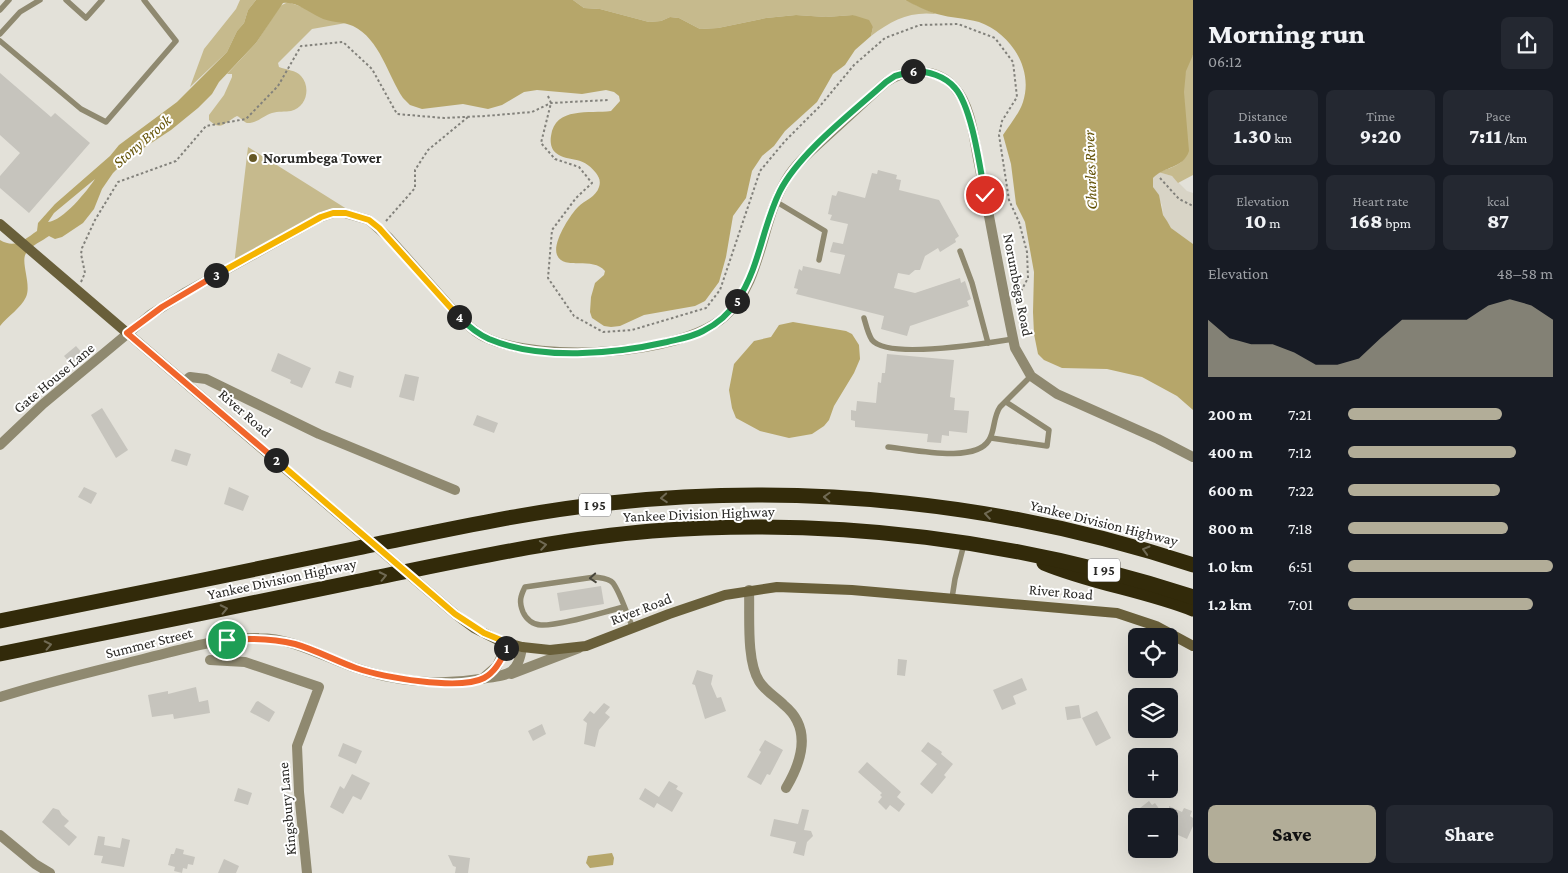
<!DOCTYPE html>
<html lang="en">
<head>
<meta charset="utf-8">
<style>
  body { margin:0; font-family:"Crimson Pro",serif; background:#242831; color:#f1f3f6; height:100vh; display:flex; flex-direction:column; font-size:19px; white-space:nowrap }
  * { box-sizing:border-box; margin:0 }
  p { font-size:16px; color:#9ea1a6 }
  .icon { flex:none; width:28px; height:28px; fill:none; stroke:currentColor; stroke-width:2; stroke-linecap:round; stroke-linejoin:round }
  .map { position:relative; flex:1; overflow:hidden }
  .panel { display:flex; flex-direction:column; background:#171b24; width:375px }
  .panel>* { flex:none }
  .controls { position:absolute; left:1128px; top:628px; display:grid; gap:10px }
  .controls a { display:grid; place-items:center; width:50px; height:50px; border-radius:8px; background:#171b24; box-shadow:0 5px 20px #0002; font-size:25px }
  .pin { position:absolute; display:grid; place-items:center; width:42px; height:42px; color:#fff; margin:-21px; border:2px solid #fff; border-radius:50%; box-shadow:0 1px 5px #0007 }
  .km { position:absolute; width:25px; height:25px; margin:-12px; border-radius:50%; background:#222; color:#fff; font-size:14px; line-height:25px; text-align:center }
  .round { display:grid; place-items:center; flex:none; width:52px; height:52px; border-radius:8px; background:#242831 }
  .head { display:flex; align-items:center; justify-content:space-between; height:85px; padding:0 15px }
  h1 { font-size:28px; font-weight:800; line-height:38px }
  .figures { display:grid; grid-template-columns:repeat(3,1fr); gap:8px; height:85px; padding:5px 15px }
  .figures div { display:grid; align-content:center; border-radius:8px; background:#242831; text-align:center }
  .figures b { font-size:21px; font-weight:800 }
  .figures small { font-size:14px; font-weight:400 }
  .figures p { font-size:14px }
  .chart { height:140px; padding:10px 15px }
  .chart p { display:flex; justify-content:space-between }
  .chart svg { width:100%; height:90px; margin-top:5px; fill:#b2ad98; opacity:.7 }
  .cta { display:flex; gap:10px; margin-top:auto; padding:10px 15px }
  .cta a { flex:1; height:58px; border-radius:8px; background:#b2ad98; color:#111; font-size:20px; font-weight:800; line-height:58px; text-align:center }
  .cta a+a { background:#242831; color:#f1f3f6 }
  ul { padding:0 15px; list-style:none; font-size:16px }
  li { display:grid; grid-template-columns:80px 60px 1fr; align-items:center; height:38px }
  li i { height:12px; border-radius:6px; background:#b2ad98 }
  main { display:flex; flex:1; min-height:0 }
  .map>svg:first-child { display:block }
</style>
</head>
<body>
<main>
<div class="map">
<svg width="1193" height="873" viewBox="0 0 1193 873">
  <rect width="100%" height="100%" fill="#e3e1d9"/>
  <path fill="#d8d4c6" d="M1158 172 1172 176 1187 191 1193 193V244L1171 228 1163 215 1162 205 1153 187V178Z"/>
  <g fill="#c6ba8d">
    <path d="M240 0H256L248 10 244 23 237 31 227 52 190 87 204 49 236 9Z"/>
    <path d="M573 0H905L936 14C910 11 892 20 871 36L873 27 853 15 826 17 796 15 766 18 718 28 700 29 679 18 670 17 661 21 649 22 600 9 584 8Z"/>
    <path d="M288 2 346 23 312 29 278 63 279 67C286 70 296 70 301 76 311 87 307 107 291 111 285 112 278 111 272 113 265 115 258 122 250 123 244 124 242 118 237 116 225 122 221 132 209 120V115L224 95 232 77V74H227L256 43 280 6Z"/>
    <path d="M1193 55V175L1178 183 1172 176 1158 172C1171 168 1184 165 1188 151 1188 128 1176 72 1193 55Z"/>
    <path d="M248 147 358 216 333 213 234 265Z"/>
  </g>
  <g fill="#b6a66a" fill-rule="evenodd">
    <path d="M256 0H573L584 8 600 9 649 22 661 21 670 17 679 18 700 29 718 28 766 18 796 15 826 17 853 15 869 20 873 27 871 36 855 50 845 65 833 74 817 102 785 131 774 146 762 156 752 171 746 198 733 216 726 257 719 282 705 301 695 306 644 315 620 326 611 327 604 326 592 318 590 312 591 297 595 283 604 275 605 271C593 256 564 271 557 255 552 243 570 215 578 207 585 200 596 197 599 187 601 181 599 177 596 173 581 154 569 163 556 153 551 149 550 142 551 136 555 106 590 114 611 111L620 101 619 96 614 92 606 90 582 94 537 90 524 92 502 105 488 109 463 104 422 109 410 105 403 98C388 76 380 39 353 26 342 21 330 23 319 17 308 12 296 1 283 3L256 43 219 82 212 94 198 108 171 130 127 159 113 173 102 189 94 209 83 223 62 237 55 239 49 236C42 241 32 245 27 252 19 260 32 284 26 297 21 308 8 316 0 326V240C15 249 24 240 37 231L38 223 55 204 110 156 119 145 177 102 227 52 237 31 244 23 248 10ZM95 179C87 191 63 221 48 222L54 213Z"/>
    <path d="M905 0H1193V55L1186 71 1184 92 1189 151C1183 169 1164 166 1153 178V187L1159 195 1163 215 1167 221 1171 228 1193 244V410L1177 396 1142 377 1107 369 1062 368 1044 360 1038 354 1034 334 1033 312 1034 272 1025 222 1016 204 1011 164 1003 135C1010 124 1019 114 1023 102 1034 68 1010 33 979 22 965 18 951 18 937 14 926 11 915 5 905 0Z"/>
    <path d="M793 322 846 331 852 334 859 345 860 359 854 373 834 406 829 420 824 426 812 434 789 438 760 431 736 418 732 408 729 390 734 364 754 341 771 337 779 325Z"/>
    <path d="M612 853 614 858 613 865 590 868 586 863 588 856Z"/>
  </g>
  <g fill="#c6c4bd">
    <path d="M0 73 51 117 55 113 90 143 29 213 0 188V176L20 153 0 135Z"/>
    <path d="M878 170 897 175 896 179 901 180 899 190 939 200 959 236 955 239 956 242 940 252 938 248 925 256 920 270H915L909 275 898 273 894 288 915 293 960 278 961 283 965 281 971 299 967 301 969 306 910 326 907 336 881 329 884 316 796 294 798 289 794 288 799 269 802 271 803 266 840 274 845 255 830 252 833 242 843 244 848 224 830 220 832 215 828 214 832 195 836 196 838 191 865 198 872 173 877 174Z"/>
    <path d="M76 346 84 355 72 365 64 356Z"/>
    <path d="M278 353 311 368 302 388 290 383 291 380 271 371Z"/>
    <path d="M887 354 954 360 950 397 955 398 954 410 969 411 967 433 949 431V436L942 435 941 443 927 442 928 434 855 427V421L851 420V410L856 411 857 401 876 403 878 382 881 383 882 373H885Z"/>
    <path d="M339 371 354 376 351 388 335 383Z"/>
    <path d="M405 374 419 377 414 401 399 397Z"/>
    <path d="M102 408 128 450 116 458 91 415Z"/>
    <path d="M477 415 498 423 494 433 473 425Z"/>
    <path d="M175 449 191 454 187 466 171 461Z"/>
    <path d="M84 487 97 493 91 504 78 497Z"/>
    <path d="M229 487 249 496 243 511 224 504Z"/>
    <path d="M601 586 604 604 560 611 557 593Z"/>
    <path d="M898 659 907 660 905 676 897 675Z"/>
    <path d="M697 670 713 675 711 684 717 698 721 697 726 711 705 719 695 685 692 684Z"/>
    <path d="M1022 678 1027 690 1013 696 1016 704 1002 710 993 690Z"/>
    <path d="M196 687 199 702 208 700 210 713 174 719 173 714 152 717 148 695 168 691V694Z"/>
    <path d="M258 701 275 712 269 722 250 712 256 702Z"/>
    <path d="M604 703 610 707 605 713 610 717 599 730 595 747 584 744 587 723 583 720 590 711 594 714Z"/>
    <path d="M1079 705 1081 718 1067 720 1065 707Z"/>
    <path d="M1097 711 1111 738 1096 746 1082 718Z"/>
    <path d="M542 724 546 734 533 741 528 731Z"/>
    <path d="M765 740 783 750 770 775 767 774 761 785 747 777 761 752 759 750Z"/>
    <path d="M928 742 942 752 941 754 953 764 944 775 946 777 932 794 920 784 937 764 921 751Z"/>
    <path d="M343 743 362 751 356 764 338 756Z"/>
    <path d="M867 762 901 792 897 797 905 804 899 812 890 805 886 810 878 802 882 797 880 795 882 793 858 772Z"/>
    <path d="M352 774 370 783 361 800 353 796 343 814 330 807 340 786 344 789Z"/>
    <path d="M669 781 678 786 676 789 683 793 672 812 657 803 654 808 639 799 645 788 659 797Z"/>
    <path d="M238 788 252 793 248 805 234 801Z"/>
    <path d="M1149 801 1152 805 1155 803 1162 813 1158 816H1137L1142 812 1140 808Z"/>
    <path d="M1169 806 1182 812 1184 808 1192 811 1190 816 1193 818V826L1187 839 1169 831Z"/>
    <path d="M53 808 59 810 62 815 69 821 64 826 77 837 69 846 42 822Z"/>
    <path d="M802 809 809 810 804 830 811 831 813 836 807 842 804 856 793 853 796 842 770 836 774 819 798 824Z"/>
    <path d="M98 836 105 837 104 845 120 848 122 838 130 840 124 867 101 863 103 856 94 855Z"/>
    <path d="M176 848 184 850 183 854 195 857 193 865 188 864 187 869 183 868 182 873 174 871 175 867 168 865 171 854H174Z"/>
    <path d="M448 855 470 858 468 873H455L456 867 453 866Z"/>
    <path d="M224 859 239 866 236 873H218Z"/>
  </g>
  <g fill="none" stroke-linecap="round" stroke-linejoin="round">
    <g stroke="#82817b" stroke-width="2" stroke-dasharray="2.5 2.5" stroke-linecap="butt">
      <path d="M548 96 551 103 541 143 555 159 579 167 592 183 576 198 552 230 548 278 574 316 603 332 632 330 706 308 720 290 760 171 785 141 820 106 854 65 885 38 920 25 958 24 995 38 1013 62 1017 97 1002 121 999 135 1009 200 1019 222 1027 252 1028 278 1019 295 1015 296"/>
      <path d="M1160 178 1179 199 1193 206"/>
      <path d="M386 221 415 188V170L428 150 468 117"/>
      <path d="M81 282 85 273 81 254 82 248 95 220 118 182 176 161 206 126 246 119 278 86 301 46 343 42 372 69 397 114 444 118 485 116 532 112 551 103 608 100"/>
    </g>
    <g stroke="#8f8970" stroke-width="5.5">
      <path d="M66 0 86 18 102 0"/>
      <path d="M0 10 9 0"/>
      <path d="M0 34 20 12 40 0"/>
      <path d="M0 41 81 109 106 122 176 41 144 0"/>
      <path d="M775 201 825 231 819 260"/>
      <path d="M960 251 972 283 988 343"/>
      <path d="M864 318C866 325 868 334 872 340 888 360 988 343 1013 339"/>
      <path d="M991 438 1047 446 1049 430 1006 402"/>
      <path d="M888 447C912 449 975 464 989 440 995 431 993 417 1000 407L1031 376"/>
      <path d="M952 598 955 579 964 544"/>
      <path d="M624 607C603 612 560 626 541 625 533 625 526 619 523 612 519 602 520 597 525 587L595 577C601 578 609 578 613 583 621 594 627 615 633 628"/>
    </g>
    <g stroke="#8f8970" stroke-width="10">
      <path d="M185 381 190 377 206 379 319 434 455 490"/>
      <path d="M0 445 43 404 150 315 186 292 321 217 333 213H345L369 220 389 238 461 319C470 327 478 335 489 339 542 362 679 356 724 317 763 282 760 223 786 180 796 163 812 150 827 136 847 118 866 100 886 82 907 68 937 67 955 88 972 107 974 141 979 164 991 225 1002 287 1015 348L1031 376 1057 394 1158 439 1193 457"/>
      <path d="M749 590C750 615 746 660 759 681 765 691 776 697 784 705 812 728 802 761 786 788"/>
      <path d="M210 660 245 662 319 687 297 746 299 792 307 873"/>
      <path d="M0 835 35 864 50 873"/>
    </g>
    <g stroke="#8f8970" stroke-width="10">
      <path d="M511 674 579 648"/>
      <path d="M482 679 497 666 508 643"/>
      <path d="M0 697C47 682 95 671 143 659 181 650 220 637 259 638 292 638 322 656 353 667 392 681 439 686 480 679 506 675 518 677 522 647"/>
    </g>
    <path stroke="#695f3a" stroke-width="10" d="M0 224 455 614 474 628 500 641 522 647 550 650 586 646 669 614 725 595 777 587 852 590 1117 613 1156 626 1193 646"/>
    <g stroke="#322a0a" stroke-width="15">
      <path d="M1044 563C1092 583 1145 590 1193 609"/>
      <path d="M0 621C119 597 239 573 358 548 442 531 525 512 610 503 806 482 1006 503 1193 565"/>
      <path d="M0 654C121 630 243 605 364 580 460 561 555 539 652 531 835 517 1019 540 1193 597"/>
    </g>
  </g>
  <defs><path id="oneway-chevron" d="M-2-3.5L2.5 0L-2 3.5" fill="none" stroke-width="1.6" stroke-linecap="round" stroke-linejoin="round" transform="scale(1.25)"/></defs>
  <g stroke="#706a54">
    <use href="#oneway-chevron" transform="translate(827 497) rotate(-178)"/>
    <use href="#oneway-chevron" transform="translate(664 498) rotate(176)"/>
    <use href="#oneway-chevron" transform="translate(988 514) rotate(-171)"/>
    <use href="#oneway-chevron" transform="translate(543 545) rotate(-9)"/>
    <use href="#oneway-chevron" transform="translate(1146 550) rotate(-164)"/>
    <use href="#oneway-chevron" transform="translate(383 576) rotate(-12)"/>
    <use href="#oneway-chevron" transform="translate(224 609) rotate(-12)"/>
    <use href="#oneway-chevron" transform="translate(48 645) rotate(-12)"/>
  </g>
  <use stroke="#48463c" href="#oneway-chevron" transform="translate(593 578) rotate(176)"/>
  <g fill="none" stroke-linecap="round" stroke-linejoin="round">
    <defs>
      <path id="split-1" d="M227 640C251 638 272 638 295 644 316 650 336 661 356 668 382 677 459 691 484 678 495 672 502 659 506 648"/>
      <path id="split-2" d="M276 460 455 614 484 633 508 643 506 648"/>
      <path id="split-3" d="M216 275 162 307 127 333 276 460"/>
      <path id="split-4" d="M216 275 321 217 333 213H346L369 220 379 228 459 317"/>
      <path id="split-5" d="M459 317C468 326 478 334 489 339 541 361 614 354 667 342 679 339 692 337 703 331 717 324 729 314 737 301"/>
      <path id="split-6" d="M737 301C760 267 762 227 780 191 799 153 853 112 886 82L895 76 913 71"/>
      <path id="split-7" d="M913 71C928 71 945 76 955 88 972 107 980 168 985 195"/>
    </defs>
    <use href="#split-1" stroke="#fff" stroke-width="10"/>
    <use href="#split-2" stroke="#fff" stroke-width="10"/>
    <use href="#split-3" stroke="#fff" stroke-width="10"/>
    <use href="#split-4" stroke="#fff" stroke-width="10"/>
    <use href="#split-5" stroke="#fff" stroke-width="10"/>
    <use href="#split-6" stroke="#fff" stroke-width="10"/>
    <use href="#split-7" stroke="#fff" stroke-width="10"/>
    <use href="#split-1" stroke="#f0652b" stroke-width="6"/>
    <use href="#split-2" stroke="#f5b400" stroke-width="6"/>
    <use href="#split-3" stroke="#f0652b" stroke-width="6"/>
    <use href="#split-4" stroke="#f5b400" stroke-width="6"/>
    <use href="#split-5" stroke="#22a559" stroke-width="6"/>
    <use href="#split-6" stroke="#22a559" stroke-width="6"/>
    <use href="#split-7" stroke="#22a559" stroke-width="6"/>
  </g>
  <circle fill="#645724" stroke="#fff" stroke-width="2" cx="253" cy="158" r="5"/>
  <g text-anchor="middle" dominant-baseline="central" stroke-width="4" stroke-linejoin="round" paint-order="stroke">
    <g fill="#fff" stroke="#6a6967" stroke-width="1">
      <rect x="579" y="493.5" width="32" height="23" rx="4"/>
      <rect x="1088" y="558.5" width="32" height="23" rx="4"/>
    </g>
    <g font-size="14" font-weight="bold" fill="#2a2926">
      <text x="595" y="505">I 95</text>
      <text x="1104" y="570">I 95</text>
    </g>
    <g font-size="15" font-weight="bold" fill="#2a2926" stroke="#fff" text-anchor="start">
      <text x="263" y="158">Norumbega Tower</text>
    </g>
    <g font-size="15" fill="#2a2926" stroke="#fff">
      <text transform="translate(1018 285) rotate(79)">Norumbega Road</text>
      <text transform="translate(54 378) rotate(-40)">Gate House Lane</text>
      <text transform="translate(245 413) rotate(41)">River Road</text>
      <text transform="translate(699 514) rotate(-2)">Yankee Division Highway</text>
      <text transform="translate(1104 523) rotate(14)">Yankee Division Highway</text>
      <text transform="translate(282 579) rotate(-12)">Yankee Division Highway</text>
      <text transform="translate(1061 592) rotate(5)">River Road</text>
      <text transform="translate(641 609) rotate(-21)">River Road</text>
      <text transform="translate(149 643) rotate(-14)">Summer Street</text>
      <text transform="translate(287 809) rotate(-95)">Kingsbury Lane</text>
    </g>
    <g font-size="16" font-style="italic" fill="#645307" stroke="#fff">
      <text transform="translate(142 141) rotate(-41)">Stony Brook</text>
      <text transform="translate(1090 170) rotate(-92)">Charles River</text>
    </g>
  </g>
</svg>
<div class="controls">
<a><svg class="icon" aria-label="locate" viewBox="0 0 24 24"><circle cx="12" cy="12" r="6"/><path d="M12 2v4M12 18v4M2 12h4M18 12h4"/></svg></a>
<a><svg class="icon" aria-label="layers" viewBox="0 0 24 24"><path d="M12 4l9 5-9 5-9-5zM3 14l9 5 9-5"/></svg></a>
<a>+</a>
<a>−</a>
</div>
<div class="pin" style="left:227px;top:640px;background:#1e9e55"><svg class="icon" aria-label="arrive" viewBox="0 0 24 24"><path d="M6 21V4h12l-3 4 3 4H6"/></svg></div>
<div class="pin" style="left:985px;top:195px;background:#d93025"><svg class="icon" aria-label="check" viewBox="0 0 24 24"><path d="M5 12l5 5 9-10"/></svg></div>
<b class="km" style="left:506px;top:648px">1</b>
<b class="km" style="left:276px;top:460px">2</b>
<b class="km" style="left:216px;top:275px">3</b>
<b class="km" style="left:459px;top:317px">4</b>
<b class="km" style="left:737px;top:301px">5</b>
<b class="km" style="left:913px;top:71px">6</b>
</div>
<section class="panel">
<div class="head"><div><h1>Morning run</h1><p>06:12</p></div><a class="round"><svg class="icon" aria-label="share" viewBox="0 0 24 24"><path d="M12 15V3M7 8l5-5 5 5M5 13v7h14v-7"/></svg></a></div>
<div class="figures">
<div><p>Distance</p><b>1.30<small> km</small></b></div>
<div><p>Time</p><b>9:20</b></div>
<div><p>Pace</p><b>7:11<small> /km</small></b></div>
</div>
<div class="figures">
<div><p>Elevation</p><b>10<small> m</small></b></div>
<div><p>Heart rate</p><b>168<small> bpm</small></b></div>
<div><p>kcal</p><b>87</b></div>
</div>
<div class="chart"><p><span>Elevation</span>48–58 m</p>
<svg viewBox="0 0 160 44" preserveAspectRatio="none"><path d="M0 44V16L10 25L20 28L30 28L40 32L50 38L60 38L70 35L80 25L90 16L100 16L110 16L120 16L130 9L140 6L150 9L160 16V44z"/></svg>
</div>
<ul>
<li><b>200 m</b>7:21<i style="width:75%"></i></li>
<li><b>400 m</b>7:12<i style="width:82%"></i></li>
<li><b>600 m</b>7:22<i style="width:74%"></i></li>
<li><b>800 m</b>7:18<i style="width:78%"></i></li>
<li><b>1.0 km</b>6:51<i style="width:100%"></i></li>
<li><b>1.2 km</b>7:01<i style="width:90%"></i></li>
</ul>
<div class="cta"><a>Save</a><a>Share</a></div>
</section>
</main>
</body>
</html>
